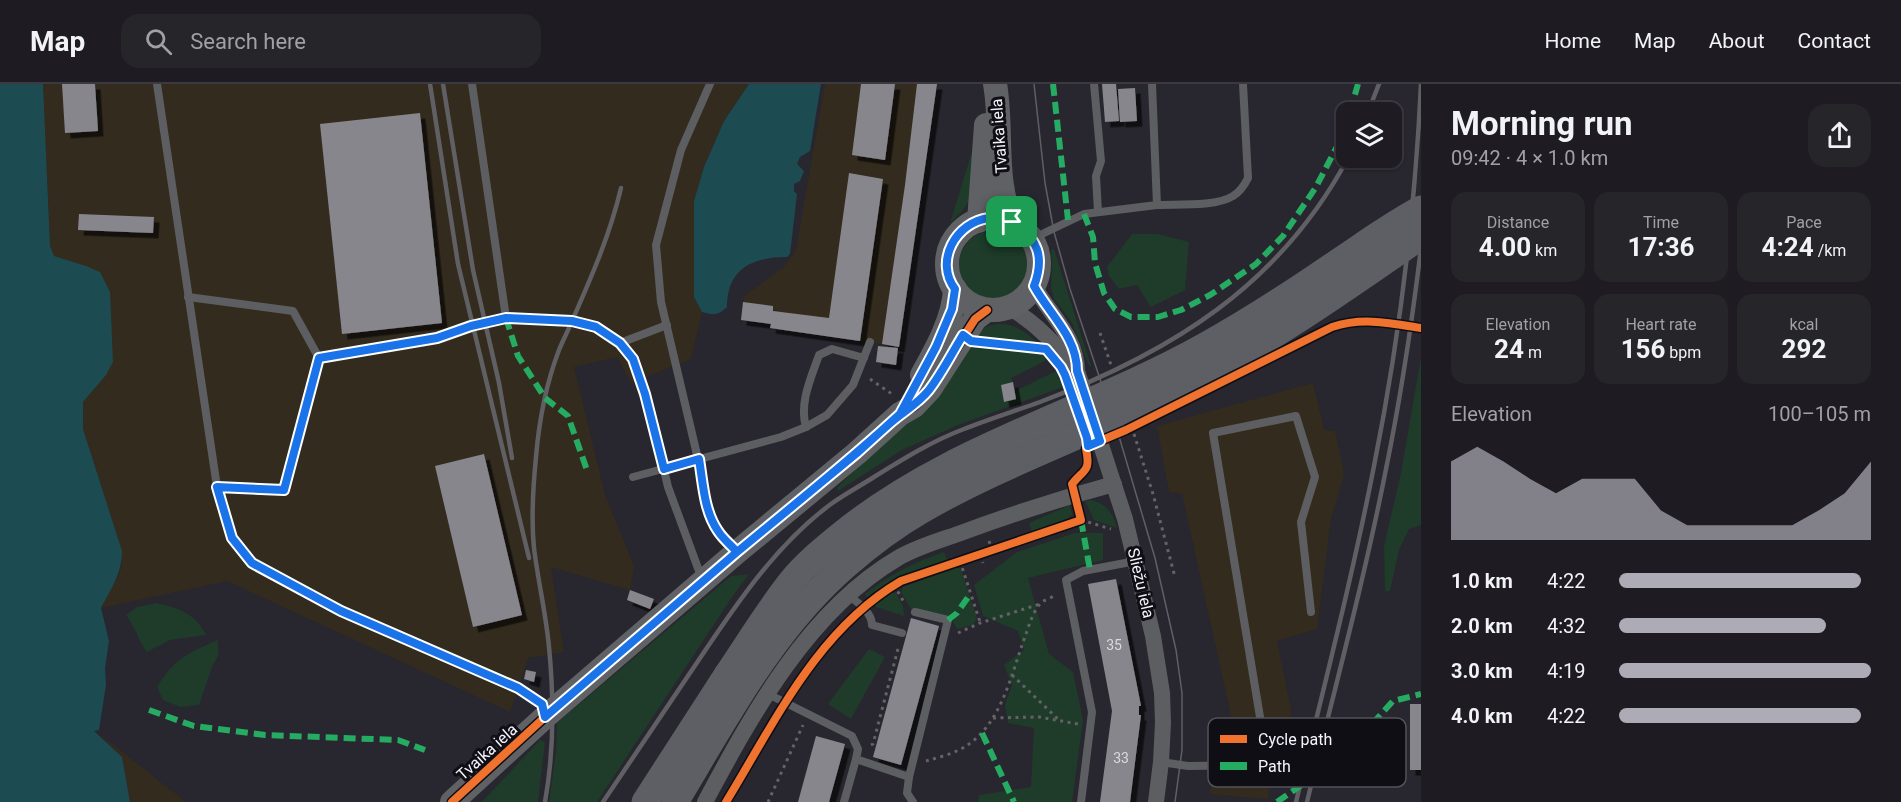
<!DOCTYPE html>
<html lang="en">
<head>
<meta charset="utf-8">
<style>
  body { margin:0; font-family:Roboto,sans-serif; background:#26252a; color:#f1f3f6; height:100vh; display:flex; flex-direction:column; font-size:22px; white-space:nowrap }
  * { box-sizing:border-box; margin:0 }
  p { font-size:20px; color:#a1a1a5 }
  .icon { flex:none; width:33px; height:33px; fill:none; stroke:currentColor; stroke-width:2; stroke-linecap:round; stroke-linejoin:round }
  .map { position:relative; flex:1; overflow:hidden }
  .panel { display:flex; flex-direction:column; background:#1e1c22; width:480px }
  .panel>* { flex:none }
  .tools { position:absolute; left:1336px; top:18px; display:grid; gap:12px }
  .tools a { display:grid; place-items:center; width:66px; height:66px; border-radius:12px; background:#1e1c22; box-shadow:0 2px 4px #0004,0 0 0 2px #3c3a40; font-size:30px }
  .pin { position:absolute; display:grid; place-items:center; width:51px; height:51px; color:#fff; margin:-26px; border-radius:12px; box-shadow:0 3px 9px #0006 }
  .round { display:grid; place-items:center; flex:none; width:63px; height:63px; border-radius:18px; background:#26252a }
  .overview { display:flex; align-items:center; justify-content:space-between; height:102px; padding:0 30px }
  h1 { font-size:33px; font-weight:700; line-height:45px }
  .figures { display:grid; grid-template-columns:repeat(3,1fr); gap:9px; height:102px; padding:6px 30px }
  .figures div { display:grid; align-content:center; border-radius:15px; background:#26252a; text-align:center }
  .figures b { font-size:26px; font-weight:700 }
  .figures small { font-size:16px; font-weight:400 }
  .figures p { font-size:16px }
  .chart { height:168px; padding:12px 30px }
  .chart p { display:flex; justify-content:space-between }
  .chart svg { width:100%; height:108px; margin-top:6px; fill:#adabb5; opacity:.7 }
  ul { padding:0 30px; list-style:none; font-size:20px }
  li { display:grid; grid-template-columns:96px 72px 1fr; align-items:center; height:45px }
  li i { height:15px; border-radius:8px; background:#adabb5 }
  header { display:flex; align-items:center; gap:36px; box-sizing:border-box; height:84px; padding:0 30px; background:#1e1c22; border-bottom:2px solid #3c3a40 }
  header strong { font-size:28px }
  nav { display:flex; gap:33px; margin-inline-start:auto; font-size:21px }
  .search { width:420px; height:54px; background:#26252a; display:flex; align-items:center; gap:15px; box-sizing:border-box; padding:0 21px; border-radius:18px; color:#a1a1a5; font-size:22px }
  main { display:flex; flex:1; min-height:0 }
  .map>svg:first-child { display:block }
</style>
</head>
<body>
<header>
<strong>Map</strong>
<div class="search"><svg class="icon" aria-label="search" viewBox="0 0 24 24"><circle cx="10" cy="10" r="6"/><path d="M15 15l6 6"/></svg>Search here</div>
<nav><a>Home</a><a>Map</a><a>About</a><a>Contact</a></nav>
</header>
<main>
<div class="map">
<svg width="1421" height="718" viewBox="0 0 1421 718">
  <defs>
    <filter id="shadow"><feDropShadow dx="5.5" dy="5.5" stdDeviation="0" flood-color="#0009"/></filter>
  </defs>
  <rect width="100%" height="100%" fill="#28262e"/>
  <g fill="#332b1e">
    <path d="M43 0H749L724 37 704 83 694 117V213L702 228 691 275 631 299 617 273 574 283 605 411 634 482 630 506 551 483 564 568 528 574 510 628 227 497 101 524 119 490 122 481V467L83 345V318L106 291 60 175 53 172 50 162Z"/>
    <path d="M825 0H937L899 263 770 244V240L741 236 744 212 783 184 796 166Z"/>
    <path d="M1313 299 1324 346 1335 347 1344 391 1331 435 1317 545 1277 557 1291 626 1281 702 1269 701 1268 715 1210 710 1214 673 1217 665 1212 643 1232 636 1182 410 1169 408 1157 342Z"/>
    <path d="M97 648 186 718H130L122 673Z"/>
  </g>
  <g fill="#1e3c29">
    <path d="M974 61 969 117 963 126 950 139Z"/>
    <circle cx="993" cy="181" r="34"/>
    <path d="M1132 150H1158L1189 158 1185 206 1151 223 1137 201 1119 205 1109 192 1107 183Z"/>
    <path d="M1054 165 1091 282H1089L1072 239 1054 215 1051 204 1052 177 1051 166Z"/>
    <path d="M1004 240C1018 242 1032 251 1039 263L974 253C982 242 991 240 1004 240Z"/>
    <path d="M970 261 1042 269 1046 271 1045 277 1011 294 1013 298 1001 301 1004 318 1016 315 1015 307 1056 287 1063 303 958 341 902 366 838 407 837 404 865 376 922 327Z"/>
    <path d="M1421 273V441L1409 445 1399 466 1390 507H1385L1384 462 1401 389Z"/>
    <path d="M1090 416C1106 419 1113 429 1117 444L1094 436 1085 417Z"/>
    <path d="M1070 421 1072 430 1069 434 1032 448 1029 439Z"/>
    <path d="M1075 449H1103V476L1028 494 1049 570 1073 588 1083 636 1072 718H978L979 711 1031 703 1034 644 1008 639 1005 620 1012 601 1004 581 1024 566 1018 547 983 532 974 501 1017 468Z"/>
    <path d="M944 468 947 476 897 493 867 513 865 510C889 491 914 478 944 468Z"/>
    <path d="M958 483 961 486 977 534 973 541 957 545 951 534 937 529 911 525 901 508 903 503Z"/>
    <path d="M749 490 732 513 597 718H549L556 669 557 639 731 492Z"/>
    <path d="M891 509H896L903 522 904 532 876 523 874 521Z"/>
    <path d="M157 519C179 524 196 530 206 551L170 556 147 568C138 556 135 543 126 531L137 523Z"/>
    <path d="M218 556V572L212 583 199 621 180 623 163 616 157 603C175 574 188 569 218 556Z"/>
    <path d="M869 565 885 573 851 635 828 620Z"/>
    <path d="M540 656 545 658 538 718H482Z"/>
  </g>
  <g fill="#1d4b52">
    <path d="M0 0H43L50 162 54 172 86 182 100 188 110 208 113 278 106 291 83 318V345L122 467C122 489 111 505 101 524L109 557 105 584 106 601 99 646 94 647 122 673 130 718H0Z"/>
    <path d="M749 0H821L810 67 800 73 797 80 804 87 800 97 794 100V107L797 110 790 170 787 173C753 173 727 184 727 223 718 232 713 231 702 228L694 213V117L704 83 724 37Z"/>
  </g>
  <g fill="#88868d" filter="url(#shadow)">
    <path d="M62 0H95L98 47 65 49Z"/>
    <path d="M861 0H895L885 76 852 71Z"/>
    <path d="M917 0H937L899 263 882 260 905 101Z"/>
    <path d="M1102 0H1116L1119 37 1105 38Z"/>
    <path d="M1135 4 1137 37 1120 38 1118 5Z"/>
    <path d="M420 29 442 239 342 250 320 40Z"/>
    <path d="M849 89 883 95 860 257 770 244 771 240 741 236 743 218 773 222V227L829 234Z"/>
    <path d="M79 130 154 133 153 149 78 146Z"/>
    <path d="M878 262 898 264 896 281 876 278Z"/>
    <path d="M1013 298 1016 315 1004 318 1001 301Z"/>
    <path d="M484 370 522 531 473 543 435 382Z"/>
    <path d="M1116 495 1141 622H1139V631H1141L1130 718H1100L1112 627 1088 500Z"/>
    <path d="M630 506 654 515 650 525 627 516Z"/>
    <path d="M911 534 939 542 901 681 873 673Z"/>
    <path d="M526 586 536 588 534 598 524 595Z"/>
    <rect x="1410" y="620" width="11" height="66"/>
    <path d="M816 652 845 660 829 718H798Z"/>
  </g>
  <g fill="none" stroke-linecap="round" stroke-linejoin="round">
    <g stroke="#636266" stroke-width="3" stroke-dasharray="3 4.5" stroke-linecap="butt">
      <path d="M1100 249 1112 284"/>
      <path d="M984 259 1034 265"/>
      <path d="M870 295 892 310"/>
      <path d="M1134 350 1153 410 1175 493"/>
      <path d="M1081 436 1111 445"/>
      <path d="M989 457 992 466"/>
      <path d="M980 471 983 479"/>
      <path d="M960 477 980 538"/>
      <path d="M894 501 905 520"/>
      <path d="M958 549 980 539 1040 520"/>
      <path d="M1012 591 1059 636"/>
      <path d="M993 634 1039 633 1078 640"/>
      <path d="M871 661 873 660 899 561"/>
      <path d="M926 677C940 673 957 669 969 660 1003 636 1012 587 1026 550 1029 541 1033 528 1040 520 1043 516 1051 514 1056 511"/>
      <path d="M768 718 803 641"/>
    </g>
    <g stroke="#5d5e61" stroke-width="8">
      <path d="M157 0 217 403 232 454 252 479 341 527 518 604 542 620 544 629"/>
      <path d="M472 0 506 234"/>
      <path d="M710 0 681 66 656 161 661 218 698 375 707 421 719 449 737 467"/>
      <path d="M1094 0 1101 77 1096 92 1098 128"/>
      <path d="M1157 121C1177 120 1216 123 1233 112 1240 108 1244 102 1248 94L1243 0"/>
      <path d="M1033 156 1040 151 1084 130 1157 121 1152 0"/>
      <path d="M188 213 293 227 319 274 284 406 217 403"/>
      <path d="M620 259 667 241"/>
      <path d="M319 274 437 253 471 242 506 234 572 237 596 243 620 259 633 275 646 310 668 403 702 495"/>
      <path d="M806 343C799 319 811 294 819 271L832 265 864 274"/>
      <path d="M633 393 781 353 806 343 827 331 853 301 870 258"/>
      <path d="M848 511C857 518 872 528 872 541L902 549"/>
      <path d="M768 610 852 652 858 665 856 675 909 693 907 709 913 718"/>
      <path d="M1161 678 1188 682 1259 681 1260 633 1213 349 1296 332 1315 393 1301 438 1311 528"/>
      <path d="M909 693 948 536 915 528"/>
      <path d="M844 718 856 675"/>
      <path d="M1081 718 1092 628 1066 496 1083 487 1136 477"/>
    </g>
    <g stroke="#5d5e61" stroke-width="16">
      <path d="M1034 202C1050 231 1077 253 1077 287L1125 435 1153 552 1162 609 1163 639 1161 678 1156 718"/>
      <path d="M1010 224C1038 240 1057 262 1077 287"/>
      <path d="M705 718C752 630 809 526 898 474 917 463 938 457 958 450 1009 431 1062 414 1114 400"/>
    </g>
    <g stroke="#5f6164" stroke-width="24">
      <path d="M995 0C1003 45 993 95 1012 138"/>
      <circle cx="993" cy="180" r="46"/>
      <path d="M979 137 986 41"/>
      <path d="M922 291C936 266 954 234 955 205"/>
      <path d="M452 718 545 633 737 468 857 369 900 330 914 322 930 305 975 235 987 226"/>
    </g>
    <path stroke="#5e5f64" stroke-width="27" d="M645 718 727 591"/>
    <path stroke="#5f5f64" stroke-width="1.5" d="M1034 0 1045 99 1054 148 1070 205 1118 349 1155 474 1176 566 1182 609V666L1175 718"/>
    <g stroke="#5f5f64" stroke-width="4.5">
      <path d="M430 0 458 180 529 474"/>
      <path d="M443 0 473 186 499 299 512 374"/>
      <path d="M1368 28 1379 0"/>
      <path d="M545 718C554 668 554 614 549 563 546 530 538 497 534 464 531 434 533 403 536 373 539 337 546 300 559 266 563 256 568 247 572 237 591 194 610 151 621 104"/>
      <path d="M603 718C633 673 664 628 694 583 733 525 774 462 831 420 845 410 860 402 874 393 903 375 932 357 964 345 989 335 1015 327 1040 318 1172 268 1280 201 1348 74"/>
      <path d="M1296 718C1323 606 1352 495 1374 382 1399 257 1415 128 1421 0"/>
      <path d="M1307 718C1334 607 1364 497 1386 385 1401 312 1412 238 1421 164"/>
    </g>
    <g stroke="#5e5f64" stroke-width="27">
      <path d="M727 591C748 560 768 527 791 498 805 480 824 465 841 451 947 364 1084 329 1203 263 1250 237 1296 207 1341 176 1368 158 1393 140 1421 125"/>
      <path d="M675 718C725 635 772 545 846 481 869 461 894 442 920 427 999 381 1087 351 1168 310 1258 266 1339 209 1421 152"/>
    </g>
    <g stroke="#26ab63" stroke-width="6" stroke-dasharray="12 6" stroke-linecap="butt">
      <path d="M1053 0 1068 136"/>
      <path d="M1350 28 1358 0"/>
      <path d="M1084 130 1093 153 1095 179 1104 209 1115 225 1131 233H1158L1181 226 1210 211 1256 180 1283 152 1316 103 1344 49 1347 39"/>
      <path d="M506 234 518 272 545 314 568 332 588 389"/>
      <path d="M1081 436 1090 486"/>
      <path d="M948 536 957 529 971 509"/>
      <path d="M149 626 194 642 265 651 398 656 425 666"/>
      <path d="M982 649 1014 718"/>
      <path d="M1277 718 1313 693 1347 676 1373 639 1393 617 1421 610"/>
    </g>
    <defs>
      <g id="cycleway">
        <path d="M452 718 545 633 737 468 857 369 900 330 914 322 930 305 975 235 987 226"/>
        <path d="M726 718C775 638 817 546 901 497L1081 436 1072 400C1084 385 1091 388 1086 365L1088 362 1126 346 1332 243C1362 233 1390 239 1421 244"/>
      </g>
    </defs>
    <use href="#cycleway" stroke="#0f0e14" stroke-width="11"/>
    <use href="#cycleway" stroke="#ef722f" stroke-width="8"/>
  </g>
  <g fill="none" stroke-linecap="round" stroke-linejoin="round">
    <defs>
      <path id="route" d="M1012 138C1005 135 997 133 989 134 956 138 934 177 955 205L952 225 936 263 900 330 857 369 737 468 545 633 542 620 518 604 341 527 252 479 232 454 217 403 284 406 319 274 437 254 471 242 506 234 572 237 596 243 620 259 633 275 645 310 664 385 699 375C703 399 704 427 718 447 723 455 731 461 737 468 788 426 839 385 888 341 902 328 917 321 929 306 942 289 952 269 963 251L971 257 1046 265 1061 283 1065 291 1087 354 1088 362 1100 357 1077 287C1077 253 1050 231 1034 202 1045 173 1038 154 1012 138"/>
    </defs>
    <use href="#route" stroke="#fff" stroke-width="12"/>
    <use href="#route" stroke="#1a73e8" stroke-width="8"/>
  </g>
  <g text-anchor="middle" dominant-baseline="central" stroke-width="6" stroke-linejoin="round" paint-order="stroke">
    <g font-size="14" fill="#dad8e1">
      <text x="1114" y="561">35</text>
      <text x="1121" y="674">33</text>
    </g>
    <g font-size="16" fill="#f5f3fd" stroke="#0f0e14">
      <text transform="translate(999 52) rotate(-94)">Tvaika iela</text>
      <text transform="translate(1141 499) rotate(77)">Sliežu iela</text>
      <text transform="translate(487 668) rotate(-42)">Tvaika iela</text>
    </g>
  </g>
  <rect x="1208" y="634" width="198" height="69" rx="9" fill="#0f0e14" stroke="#54535a" stroke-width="1.5"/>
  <rect x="1220" y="651" width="27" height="8" fill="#ef722f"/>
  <rect x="1220" y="678" width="27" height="8" fill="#26ab63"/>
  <g font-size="16" fill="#f5f3fd">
    <text x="1258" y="661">Cycle path</text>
    <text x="1258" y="688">Path</text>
  </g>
</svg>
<div class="tools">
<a><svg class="icon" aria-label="layers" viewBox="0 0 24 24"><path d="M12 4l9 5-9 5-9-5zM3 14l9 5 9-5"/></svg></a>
</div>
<div class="pin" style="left:1012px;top:138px;background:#1e9e55"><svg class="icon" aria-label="arrive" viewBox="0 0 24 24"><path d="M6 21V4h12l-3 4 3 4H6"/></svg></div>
</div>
<section class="panel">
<div class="overview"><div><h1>Morning run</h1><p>09:42 · 4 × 1.0 km</p></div><a class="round"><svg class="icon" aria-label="share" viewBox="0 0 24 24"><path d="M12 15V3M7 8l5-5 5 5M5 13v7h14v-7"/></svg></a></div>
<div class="figures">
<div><p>Distance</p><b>4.00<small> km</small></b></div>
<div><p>Time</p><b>17:36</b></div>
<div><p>Pace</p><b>4:24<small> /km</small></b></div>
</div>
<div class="figures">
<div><p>Elevation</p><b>24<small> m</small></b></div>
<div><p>Heart rate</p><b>156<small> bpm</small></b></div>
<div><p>kcal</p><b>292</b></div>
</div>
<div class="chart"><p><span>Elevation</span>100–105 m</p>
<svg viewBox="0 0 160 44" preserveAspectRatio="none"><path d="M0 44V12L10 6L20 12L30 19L40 25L50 19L60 19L70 19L80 32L90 38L100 38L110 38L120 38L130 38L140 32L150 25L160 12V44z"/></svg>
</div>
<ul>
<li><b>1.0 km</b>4:22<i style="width:96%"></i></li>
<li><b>2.0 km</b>4:32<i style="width:82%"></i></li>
<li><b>3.0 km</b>4:19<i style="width:100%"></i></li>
<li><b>4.0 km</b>4:22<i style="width:96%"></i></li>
</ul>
</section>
</main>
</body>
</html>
